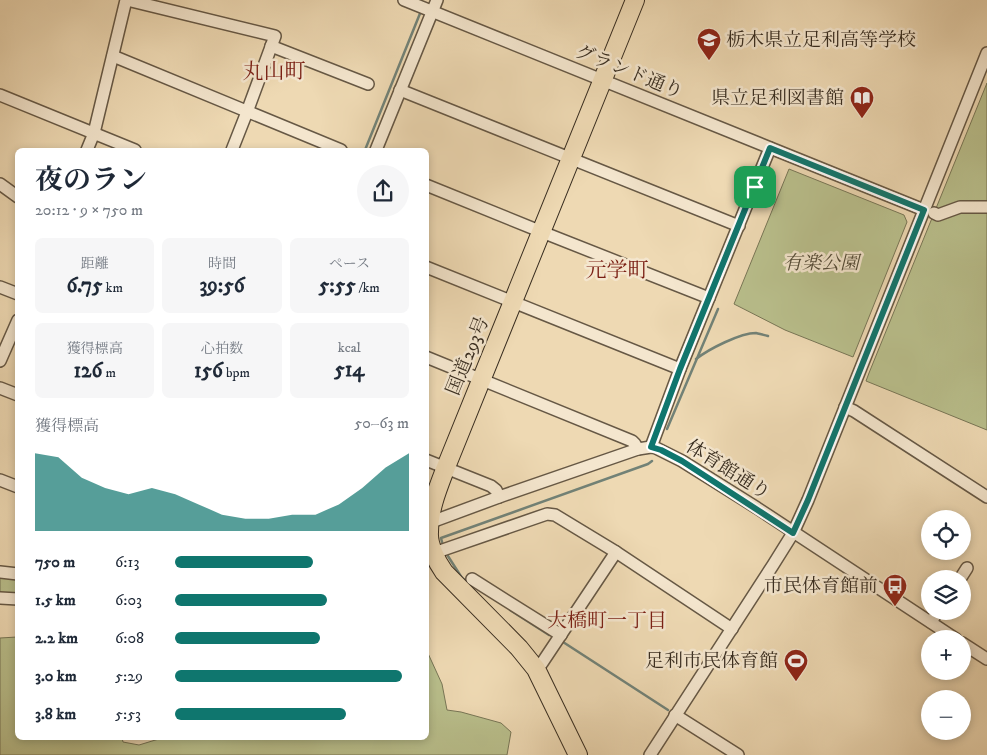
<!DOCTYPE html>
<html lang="ja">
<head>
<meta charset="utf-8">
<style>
  body { margin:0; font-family:"IM FELL DW Pica","Noto Serif JP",serif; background:#f6f6f7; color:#1f2937; height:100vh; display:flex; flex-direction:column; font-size:19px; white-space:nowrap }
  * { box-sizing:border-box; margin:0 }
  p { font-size:16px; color:#747a83 }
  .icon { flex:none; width:28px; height:28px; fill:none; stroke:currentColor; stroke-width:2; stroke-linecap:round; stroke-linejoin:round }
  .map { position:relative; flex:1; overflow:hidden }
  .panel { position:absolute; left:15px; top:148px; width:414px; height:592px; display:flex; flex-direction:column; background:#fff; border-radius:8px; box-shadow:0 2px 8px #0003 }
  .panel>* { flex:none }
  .tools { position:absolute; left:921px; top:510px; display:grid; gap:10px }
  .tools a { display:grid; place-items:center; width:50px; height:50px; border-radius:50%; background:#fff; box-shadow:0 2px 8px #0003; font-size:25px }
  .pin { position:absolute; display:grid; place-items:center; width:42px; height:42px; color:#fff; margin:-21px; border-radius:10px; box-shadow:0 2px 8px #0006 }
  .round { display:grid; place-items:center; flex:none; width:52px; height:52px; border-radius:26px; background:#f6f6f7 }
  .headline { display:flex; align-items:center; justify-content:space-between; height:85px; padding:0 20px }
  h1 { font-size:28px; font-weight:700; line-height:38px }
  .metrics { display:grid; grid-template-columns:repeat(3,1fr); gap:8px; height:85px; padding:5px 20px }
  .metrics div { display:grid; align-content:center; border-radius:8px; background:#f6f6f7; text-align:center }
  .metrics b { font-size:21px; font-weight:700 }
  .metrics small { font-size:14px; font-weight:400 }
  .metrics p { font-size:14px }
  .chart { height:140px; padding:10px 20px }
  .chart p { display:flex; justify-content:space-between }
  .chart svg { width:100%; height:90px; margin-top:5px; fill:#0f766e; opacity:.7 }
  ul { padding:0 20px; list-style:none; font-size:16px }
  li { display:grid; grid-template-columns:80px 60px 1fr; align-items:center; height:38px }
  li i { height:12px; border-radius:6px; background:#0f766e }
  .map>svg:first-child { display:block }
</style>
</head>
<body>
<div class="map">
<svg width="987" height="755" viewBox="0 0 987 755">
  <rect width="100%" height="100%" fill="#eed9b3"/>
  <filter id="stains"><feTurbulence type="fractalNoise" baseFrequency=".004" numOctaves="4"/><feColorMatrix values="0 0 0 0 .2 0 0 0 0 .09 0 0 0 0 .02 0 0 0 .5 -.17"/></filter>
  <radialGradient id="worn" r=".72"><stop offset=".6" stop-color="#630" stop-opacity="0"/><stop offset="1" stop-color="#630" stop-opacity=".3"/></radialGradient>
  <g fill="#b9bf8c" stroke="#787656">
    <path d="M987 83V430L866 381 869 373Z"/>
    <path d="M789 169 904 215 907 222 853 357 785 330 734 304Z"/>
    <path d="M0 576 17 578V595L0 593Z"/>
    <path d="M17 637 18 738H122L123 742 139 745 162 738H426V649L442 684 447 710 461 712 501 723 511 732 507 755H0V638Z"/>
  </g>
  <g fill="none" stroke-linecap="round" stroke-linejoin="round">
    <g stroke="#728277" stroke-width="2.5">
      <path d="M365 150 421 11"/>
      <path d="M696 359C709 349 740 333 756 333 760 334 765 335 768 336"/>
      <path d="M667 429 718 309"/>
      <path d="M443 546 441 538 648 464 652 461"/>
      <path d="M446 553 462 578 470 584"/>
      <path d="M510 610 549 635"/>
      <path d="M563 642 668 710"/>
    </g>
    <defs>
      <g id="minor">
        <path d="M127 0 275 36 247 112 232 150"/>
        <path d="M404 0 924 210"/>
        <path d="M271 46 368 84"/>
        <path d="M113 56 341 150"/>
        <path d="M400 90 739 226"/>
        <path d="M0 95 135 150"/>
        <path d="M87 150 94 133 126 0"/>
        <path d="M376 150 437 0"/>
        <path d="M0 184 18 197"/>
        <path d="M426 185 542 232 709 298"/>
        <path d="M934 213 938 215 960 207H987"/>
        <path d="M426 267 680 369"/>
        <path d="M0 287 18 294"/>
        <path d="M426 357 632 441 635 444 638 449"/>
        <path d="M0 361 18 320"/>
        <path d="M0 388 18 395"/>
        <path d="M845 407 854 411 987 497"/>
        <path d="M651 447 680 369 770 148"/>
        <path d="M426 460 491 486 496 490 499 497"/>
        <path d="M0 480 18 487"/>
        <path d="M426 524 499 497 638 449 651 447 656 448 682 461 757 508 956 639"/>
        <path d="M434 553 547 514 555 515 616 552 732 629"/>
        <path d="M0 572 18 574"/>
        <path d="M472 579 561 635"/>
        <path d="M960 579 967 568"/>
        <path d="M0 598 18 599"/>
        <path d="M931 622 938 611"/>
        <path d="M962 643 987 659"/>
        <path d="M536 669 542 663 616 552"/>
        <path d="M675 715 738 755"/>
        <path d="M650 755 773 565 793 533 808 500 987 53"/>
      </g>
      <path id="highway" d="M578 755 536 669 519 648 444 572C437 562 428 545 429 532 429 509 438 488 446 467L635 0"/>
    </defs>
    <use href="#minor" stroke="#665845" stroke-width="14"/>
    <use href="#highway" stroke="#382d20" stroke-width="20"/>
    <use href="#minor" stroke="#f4e6ce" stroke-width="11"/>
    <use href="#highway" stroke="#eed9b3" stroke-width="18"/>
  </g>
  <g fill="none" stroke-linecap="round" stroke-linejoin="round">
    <defs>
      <path id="route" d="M770 148 924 210 808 500 793 533 682 461 661 450 651 447 680 369Z"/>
    </defs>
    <use href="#route" stroke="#fff" stroke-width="10"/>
    <use href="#route" stroke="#0f766e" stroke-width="6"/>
  </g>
  <defs>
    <symbol id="school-pin" viewBox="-11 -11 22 30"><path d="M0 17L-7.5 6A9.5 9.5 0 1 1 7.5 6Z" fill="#8f2418" stroke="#f4e6ce"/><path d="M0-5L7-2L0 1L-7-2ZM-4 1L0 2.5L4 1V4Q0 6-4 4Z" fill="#fff"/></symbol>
    <symbol id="library-pin" viewBox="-11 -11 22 30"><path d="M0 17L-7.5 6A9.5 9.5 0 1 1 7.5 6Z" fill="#8f2418" stroke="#f4e6ce"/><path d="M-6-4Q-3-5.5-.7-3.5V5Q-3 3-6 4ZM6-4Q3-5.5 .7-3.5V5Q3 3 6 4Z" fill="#fff"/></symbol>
    <symbol id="bus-pin" viewBox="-11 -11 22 30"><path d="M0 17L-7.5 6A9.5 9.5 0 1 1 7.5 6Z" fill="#8f2418" stroke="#f4e6ce"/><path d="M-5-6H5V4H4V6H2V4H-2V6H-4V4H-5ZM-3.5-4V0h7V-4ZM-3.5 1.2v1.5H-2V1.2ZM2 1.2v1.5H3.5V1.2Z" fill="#fff"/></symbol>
    <symbol id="stadium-pin" viewBox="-11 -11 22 30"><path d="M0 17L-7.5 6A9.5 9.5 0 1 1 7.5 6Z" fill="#8f2418" stroke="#f4e6ce"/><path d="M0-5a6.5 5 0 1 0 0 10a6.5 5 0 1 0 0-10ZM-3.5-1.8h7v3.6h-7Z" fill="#fff"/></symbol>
  </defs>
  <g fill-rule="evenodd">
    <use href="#school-pin" x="695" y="26" width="28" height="38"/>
    <use href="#library-pin" x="848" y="84" width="28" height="38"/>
    <use href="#bus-pin" x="881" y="572" width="28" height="38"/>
    <use href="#stadium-pin" x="782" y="647" width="28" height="38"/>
  </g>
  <g text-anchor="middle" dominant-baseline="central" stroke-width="5" stroke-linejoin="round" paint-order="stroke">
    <g font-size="19" fill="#382d20" stroke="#f4e6ce" text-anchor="end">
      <text x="726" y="40" text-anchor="start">栃木県立足利高等学校</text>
      <text x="844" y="98">県立足利図書館</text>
      <text x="878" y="586">市民体育館前</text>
      <text x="778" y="661">足利市民体育館</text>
    </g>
    <g font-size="19" fill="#382d20" stroke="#f4e6ce">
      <text transform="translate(629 72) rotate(22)">グランド通り</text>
      <text transform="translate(468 356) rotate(-68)">国道293号</text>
      <text transform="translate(728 470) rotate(32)">体育館通り</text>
    </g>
    <g font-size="19" font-style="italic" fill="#524a36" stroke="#f4e6ce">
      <text x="821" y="263">有楽公園</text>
    </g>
    <g font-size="20" fill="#7a1f14" stroke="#f4e6ce">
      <text x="607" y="621">大橋町一丁目</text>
    </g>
    <g font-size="21" fill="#7a1f14" stroke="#f4e6ce">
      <text x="274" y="72">丸山町</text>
      <text x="617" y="271">元学町</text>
    </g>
  </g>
  <rect width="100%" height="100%" filter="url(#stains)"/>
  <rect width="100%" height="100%" fill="url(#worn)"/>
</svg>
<div class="tools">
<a><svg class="icon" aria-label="locate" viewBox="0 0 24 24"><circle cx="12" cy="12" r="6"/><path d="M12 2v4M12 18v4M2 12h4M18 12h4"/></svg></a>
<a><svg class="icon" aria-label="layers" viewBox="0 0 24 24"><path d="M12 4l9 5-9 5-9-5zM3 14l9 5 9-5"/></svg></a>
<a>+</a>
<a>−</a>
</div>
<div class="pin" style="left:755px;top:187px;background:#1e9e55"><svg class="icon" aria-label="arrive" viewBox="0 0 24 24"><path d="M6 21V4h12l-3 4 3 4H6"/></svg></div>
<section class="panel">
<div class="headline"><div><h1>夜のラン</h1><p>20:12 · 9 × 750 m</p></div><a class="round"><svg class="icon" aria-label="share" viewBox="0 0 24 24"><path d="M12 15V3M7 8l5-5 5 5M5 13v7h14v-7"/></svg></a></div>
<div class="metrics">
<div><p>距離</p><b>6.75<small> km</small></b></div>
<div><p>時間</p><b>39:56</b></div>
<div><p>ペース</p><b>5:55<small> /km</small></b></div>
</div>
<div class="metrics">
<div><p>獲得標高</p><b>126<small> m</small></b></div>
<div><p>心拍数</p><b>156<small> bpm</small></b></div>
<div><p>kcal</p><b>514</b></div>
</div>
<div class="chart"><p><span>獲得標高</span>50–63 m</p>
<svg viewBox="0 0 160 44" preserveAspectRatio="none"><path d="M0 44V6L10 8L20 18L30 23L40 26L50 23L60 26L70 31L80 36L90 38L100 38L110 36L120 36L130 31L140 23L150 13L160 6V44z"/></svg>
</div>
<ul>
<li><b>750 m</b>6:13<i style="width:59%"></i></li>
<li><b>1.5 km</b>6:03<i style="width:65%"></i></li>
<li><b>2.2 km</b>6:08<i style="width:62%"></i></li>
<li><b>3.0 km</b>5:29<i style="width:97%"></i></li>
<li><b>3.8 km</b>5:53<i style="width:73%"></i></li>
</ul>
</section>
</div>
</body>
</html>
